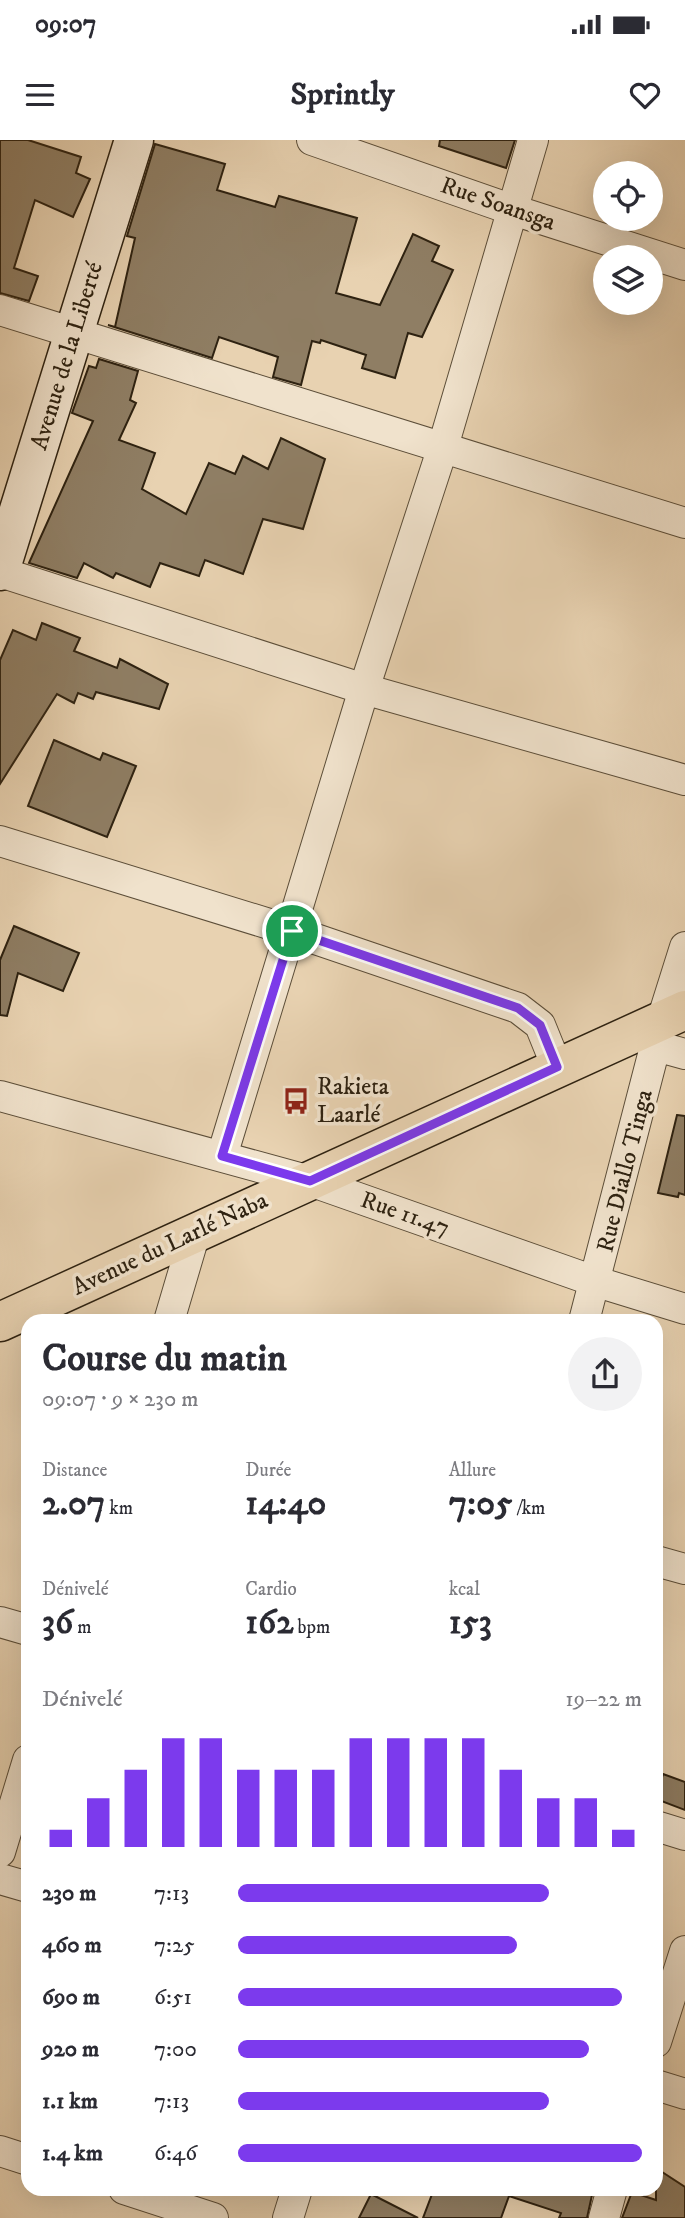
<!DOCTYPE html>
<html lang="fr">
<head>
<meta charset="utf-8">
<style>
  body { margin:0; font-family:"IM FELL DW Pica",serif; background:#f2f2f3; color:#2b2b33; height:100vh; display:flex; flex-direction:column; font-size:26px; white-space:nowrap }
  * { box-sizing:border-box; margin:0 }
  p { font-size:23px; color:#7c7c81 }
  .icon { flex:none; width:38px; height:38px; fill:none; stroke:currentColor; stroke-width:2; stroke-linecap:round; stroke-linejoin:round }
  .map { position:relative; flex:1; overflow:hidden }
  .sheet { position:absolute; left:21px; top:1174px; width:642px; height:882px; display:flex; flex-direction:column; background:#fff; border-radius:21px; box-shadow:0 7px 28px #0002 }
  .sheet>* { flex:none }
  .tools { position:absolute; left:593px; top:21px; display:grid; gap:14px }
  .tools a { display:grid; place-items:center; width:70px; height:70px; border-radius:50%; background:#fff; box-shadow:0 7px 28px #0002; font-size:35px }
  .pin { position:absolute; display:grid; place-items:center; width:60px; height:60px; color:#fff; margin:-30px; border:4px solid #fff; border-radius:50%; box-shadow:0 2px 7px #0007 }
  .round { display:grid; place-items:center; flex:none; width:74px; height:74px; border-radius:37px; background:#f2f2f3 }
  .head { display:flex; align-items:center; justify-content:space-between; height:119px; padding:0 21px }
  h1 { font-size:38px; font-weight:700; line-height:52px }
  .figures { display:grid; grid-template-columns:repeat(3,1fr); gap:10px; height:119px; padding:7px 21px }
  .figures div { display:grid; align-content:center }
  .figures b { font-size:35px; font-weight:700 }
  .figures small { font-size:19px; font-weight:400 }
  .figures p { font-size:19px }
  .chart { height:196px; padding:14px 21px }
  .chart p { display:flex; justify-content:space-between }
  .chart svg { width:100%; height:126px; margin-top:7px; stroke:#7c3aed; stroke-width:6 }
  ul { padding:0 21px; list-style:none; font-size:23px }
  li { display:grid; grid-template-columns:112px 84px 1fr; align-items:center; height:52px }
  li i { height:18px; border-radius:9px; background:#7c3aed }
  .status { display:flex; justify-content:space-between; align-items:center; height:49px; padding:0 35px; background:#fff; direction:ltr }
  .status svg { height:19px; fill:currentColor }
  header { display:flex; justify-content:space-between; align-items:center; height:91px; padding:0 21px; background:#fff; font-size:32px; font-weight:700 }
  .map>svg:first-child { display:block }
</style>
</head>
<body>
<div class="status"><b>09:07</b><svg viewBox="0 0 49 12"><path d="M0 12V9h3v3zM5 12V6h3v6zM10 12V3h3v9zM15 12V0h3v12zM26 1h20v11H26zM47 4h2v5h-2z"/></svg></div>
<header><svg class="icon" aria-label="menu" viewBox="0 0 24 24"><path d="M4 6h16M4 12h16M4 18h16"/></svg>Sprintly<svg class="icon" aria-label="heart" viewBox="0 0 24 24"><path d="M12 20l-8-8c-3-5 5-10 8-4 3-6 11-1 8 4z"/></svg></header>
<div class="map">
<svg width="685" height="2078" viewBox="0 0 685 2078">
  <rect width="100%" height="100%" fill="#e8d2b1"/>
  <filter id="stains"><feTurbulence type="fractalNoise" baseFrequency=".00286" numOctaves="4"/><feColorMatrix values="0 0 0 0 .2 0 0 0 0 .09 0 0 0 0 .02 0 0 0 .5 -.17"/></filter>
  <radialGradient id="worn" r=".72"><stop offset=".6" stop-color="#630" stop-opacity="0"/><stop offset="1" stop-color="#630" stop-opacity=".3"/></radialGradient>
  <g fill="#8f7e64" stroke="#2e2211" stroke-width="2">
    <path d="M0 0H28L81 17 76 33 90 39 73 77 35 60 14 128 38 136 29 161 0 153Z"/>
    <path d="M440 0H515L506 28 439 6Z"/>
    <path d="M155 4 225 24 217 50 275 67 279 56 357 78 336 153 380 165 413 94 439 106 432 121 453 130 422 197 408 193 395 238 362 228 366 215 321 200 320 203 312 201 301 245 273 237 278 217 219 197 212 218 108 185 115 187 135 98 127 96Z"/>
    <path d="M99 219 138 231 130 260 136 263 119 300 155 313 142 349 186 374 209 323 235 334 243 316 268 329 281 298 325 319 303 389 263 379 243 434 205 420 199 436 160 423 150 447 116 433 113 438 84 423 77 438 29 423 93 281 72 273 89 226 96 228Z"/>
    <path d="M42 483 80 498 74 511 117 528 120 519 168 544 159 569 96 552 93 559 78 553 74 563 57 554 0 644V520L13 490 36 500Z"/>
    <path d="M54 600 100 620 103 613 136 626 107 697 28 666Z"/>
    <path d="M14 786 79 813 63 851 18 833 7 876 0 875V820Z"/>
    <path d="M677 975 685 976V1055L679 1053 678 1057 658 1053Z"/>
    <path d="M663 1634 685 1642V1670L656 1659Z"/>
    <path d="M656 2028 685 2047V2078H622L632 2052 656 2060Z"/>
    <path d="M434 2049H572L592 2055 587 2078H559L561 2073 509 2056 501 2078H423Z"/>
    <path d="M371 2054 418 2078H359Z"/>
  </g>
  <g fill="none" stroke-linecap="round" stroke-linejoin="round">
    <defs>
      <g id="minor">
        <path d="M312 0 510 69 685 125"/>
        <path d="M0 170 685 383"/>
        <path d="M0 432 364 549 685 640"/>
        <path d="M0 701 292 791 518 868 540 885 557 927"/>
        <path d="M656 906 685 914"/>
        <path d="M0 956 310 1041 597 1142 685 1169"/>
        <path d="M222 1016 364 549 442 310 533 0"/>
        <path d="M169 1181 195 1093"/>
        <path d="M584 1181 662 880 685 807"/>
        <path d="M656 1421 685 1429"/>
        <path d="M0 1482 28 1490"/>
        <path d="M656 1686 685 1695"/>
        <path d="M0 1712 28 1620"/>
        <path d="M0 1739 28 1747"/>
        <path d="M656 1902 685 1811"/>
        <path d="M656 1945 685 1954"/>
        <path d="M0 2011 28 2020"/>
        <path d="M124 2049 213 2078"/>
        <path d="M288 2078 297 2049"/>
        <path d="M604 2078 612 2049"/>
      </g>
      <path id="secondary" d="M0 431 134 0"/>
      <path id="primary" d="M0 1182 685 870"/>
    </defs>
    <use href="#minor" stroke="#5c4e39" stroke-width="32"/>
    <use href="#secondary" stroke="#2e2211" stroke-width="41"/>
    <use href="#primary" stroke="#2e2211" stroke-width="41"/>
    <use href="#minor" stroke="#f0e2cc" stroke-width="30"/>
    <use href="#secondary" stroke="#f0e2cc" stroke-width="38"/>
    <use href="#primary" stroke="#e8d2b1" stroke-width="38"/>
  </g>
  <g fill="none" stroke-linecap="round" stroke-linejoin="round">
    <defs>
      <path id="route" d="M292 791 518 868 540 885 557 927 310 1041 222 1016Z"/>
    </defs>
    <use href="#route" stroke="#fff" stroke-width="14"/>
    <use href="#route" stroke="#7c3aed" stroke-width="9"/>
  </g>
  <defs>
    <symbol id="bus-bare" viewBox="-9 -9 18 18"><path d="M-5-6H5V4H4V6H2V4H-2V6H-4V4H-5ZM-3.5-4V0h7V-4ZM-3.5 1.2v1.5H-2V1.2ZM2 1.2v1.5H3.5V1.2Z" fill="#8f2418" stroke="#f0e2cc" stroke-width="2.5" paint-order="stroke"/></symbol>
  </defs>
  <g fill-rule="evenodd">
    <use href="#bus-bare" x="277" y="942" width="38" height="38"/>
  </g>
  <g text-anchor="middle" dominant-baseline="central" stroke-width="7" stroke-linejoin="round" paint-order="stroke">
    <g font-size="24" fill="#2e2211" stroke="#f0e2cc">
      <text transform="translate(498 64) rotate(19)">Rue Soansga</text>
      <text transform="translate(67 216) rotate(-73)">Avenue de la Liberté</text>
      <text transform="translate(625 1031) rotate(-76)">Rue Diallo Tinga</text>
      <text transform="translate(405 1074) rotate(19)">Rue 11.47</text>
      <text transform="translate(170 1104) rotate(-25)">Avenue du Larlé Naba</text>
    </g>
    <g font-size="24" fill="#2e2211" stroke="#f0e2cc" text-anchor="start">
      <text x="317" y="947">Rakieta<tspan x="317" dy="28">Laarlé</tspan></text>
    </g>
  </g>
  <rect width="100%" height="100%" filter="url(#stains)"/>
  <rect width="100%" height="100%" fill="url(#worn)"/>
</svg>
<div class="tools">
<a><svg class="icon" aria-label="locate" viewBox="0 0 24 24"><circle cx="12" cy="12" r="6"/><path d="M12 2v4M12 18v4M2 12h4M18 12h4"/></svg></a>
<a><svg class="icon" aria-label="layers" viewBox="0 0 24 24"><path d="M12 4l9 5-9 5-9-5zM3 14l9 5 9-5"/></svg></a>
</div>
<div class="pin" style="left:292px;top:791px;background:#1e9e55"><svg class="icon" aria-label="arrive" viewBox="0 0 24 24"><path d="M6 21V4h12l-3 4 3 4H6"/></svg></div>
<section class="sheet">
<div class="head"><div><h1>Course du matin</h1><p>09:07 · 9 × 230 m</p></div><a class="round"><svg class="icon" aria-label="share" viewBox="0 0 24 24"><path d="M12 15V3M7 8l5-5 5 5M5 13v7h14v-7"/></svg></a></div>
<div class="figures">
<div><p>Distance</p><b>2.07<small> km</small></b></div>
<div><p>Durée</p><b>14:40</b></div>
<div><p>Allure</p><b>7:05<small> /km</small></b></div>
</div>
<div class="figures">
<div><p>Dénivelé</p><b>36<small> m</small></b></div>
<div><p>Cardio</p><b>162<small> bpm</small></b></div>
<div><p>kcal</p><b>153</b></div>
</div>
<div class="chart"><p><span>Dénivelé</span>19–22 m</p>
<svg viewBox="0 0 160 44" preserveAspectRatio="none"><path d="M5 44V38M15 44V27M25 44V17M35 44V6M45 44V6M55 44V17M65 44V17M75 44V17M85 44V6M95 44V6M105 44V6M115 44V6M125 44V17M135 44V27M145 44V27M155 44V38"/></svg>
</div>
<ul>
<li><b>230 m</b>7:13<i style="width:77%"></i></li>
<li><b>460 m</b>7:25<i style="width:69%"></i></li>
<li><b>690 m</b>6:51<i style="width:95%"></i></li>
<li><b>920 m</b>7:00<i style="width:87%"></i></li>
<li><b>1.1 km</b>7:13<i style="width:77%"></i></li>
<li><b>1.4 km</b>6:46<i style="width:100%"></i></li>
</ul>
</section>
</div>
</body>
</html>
